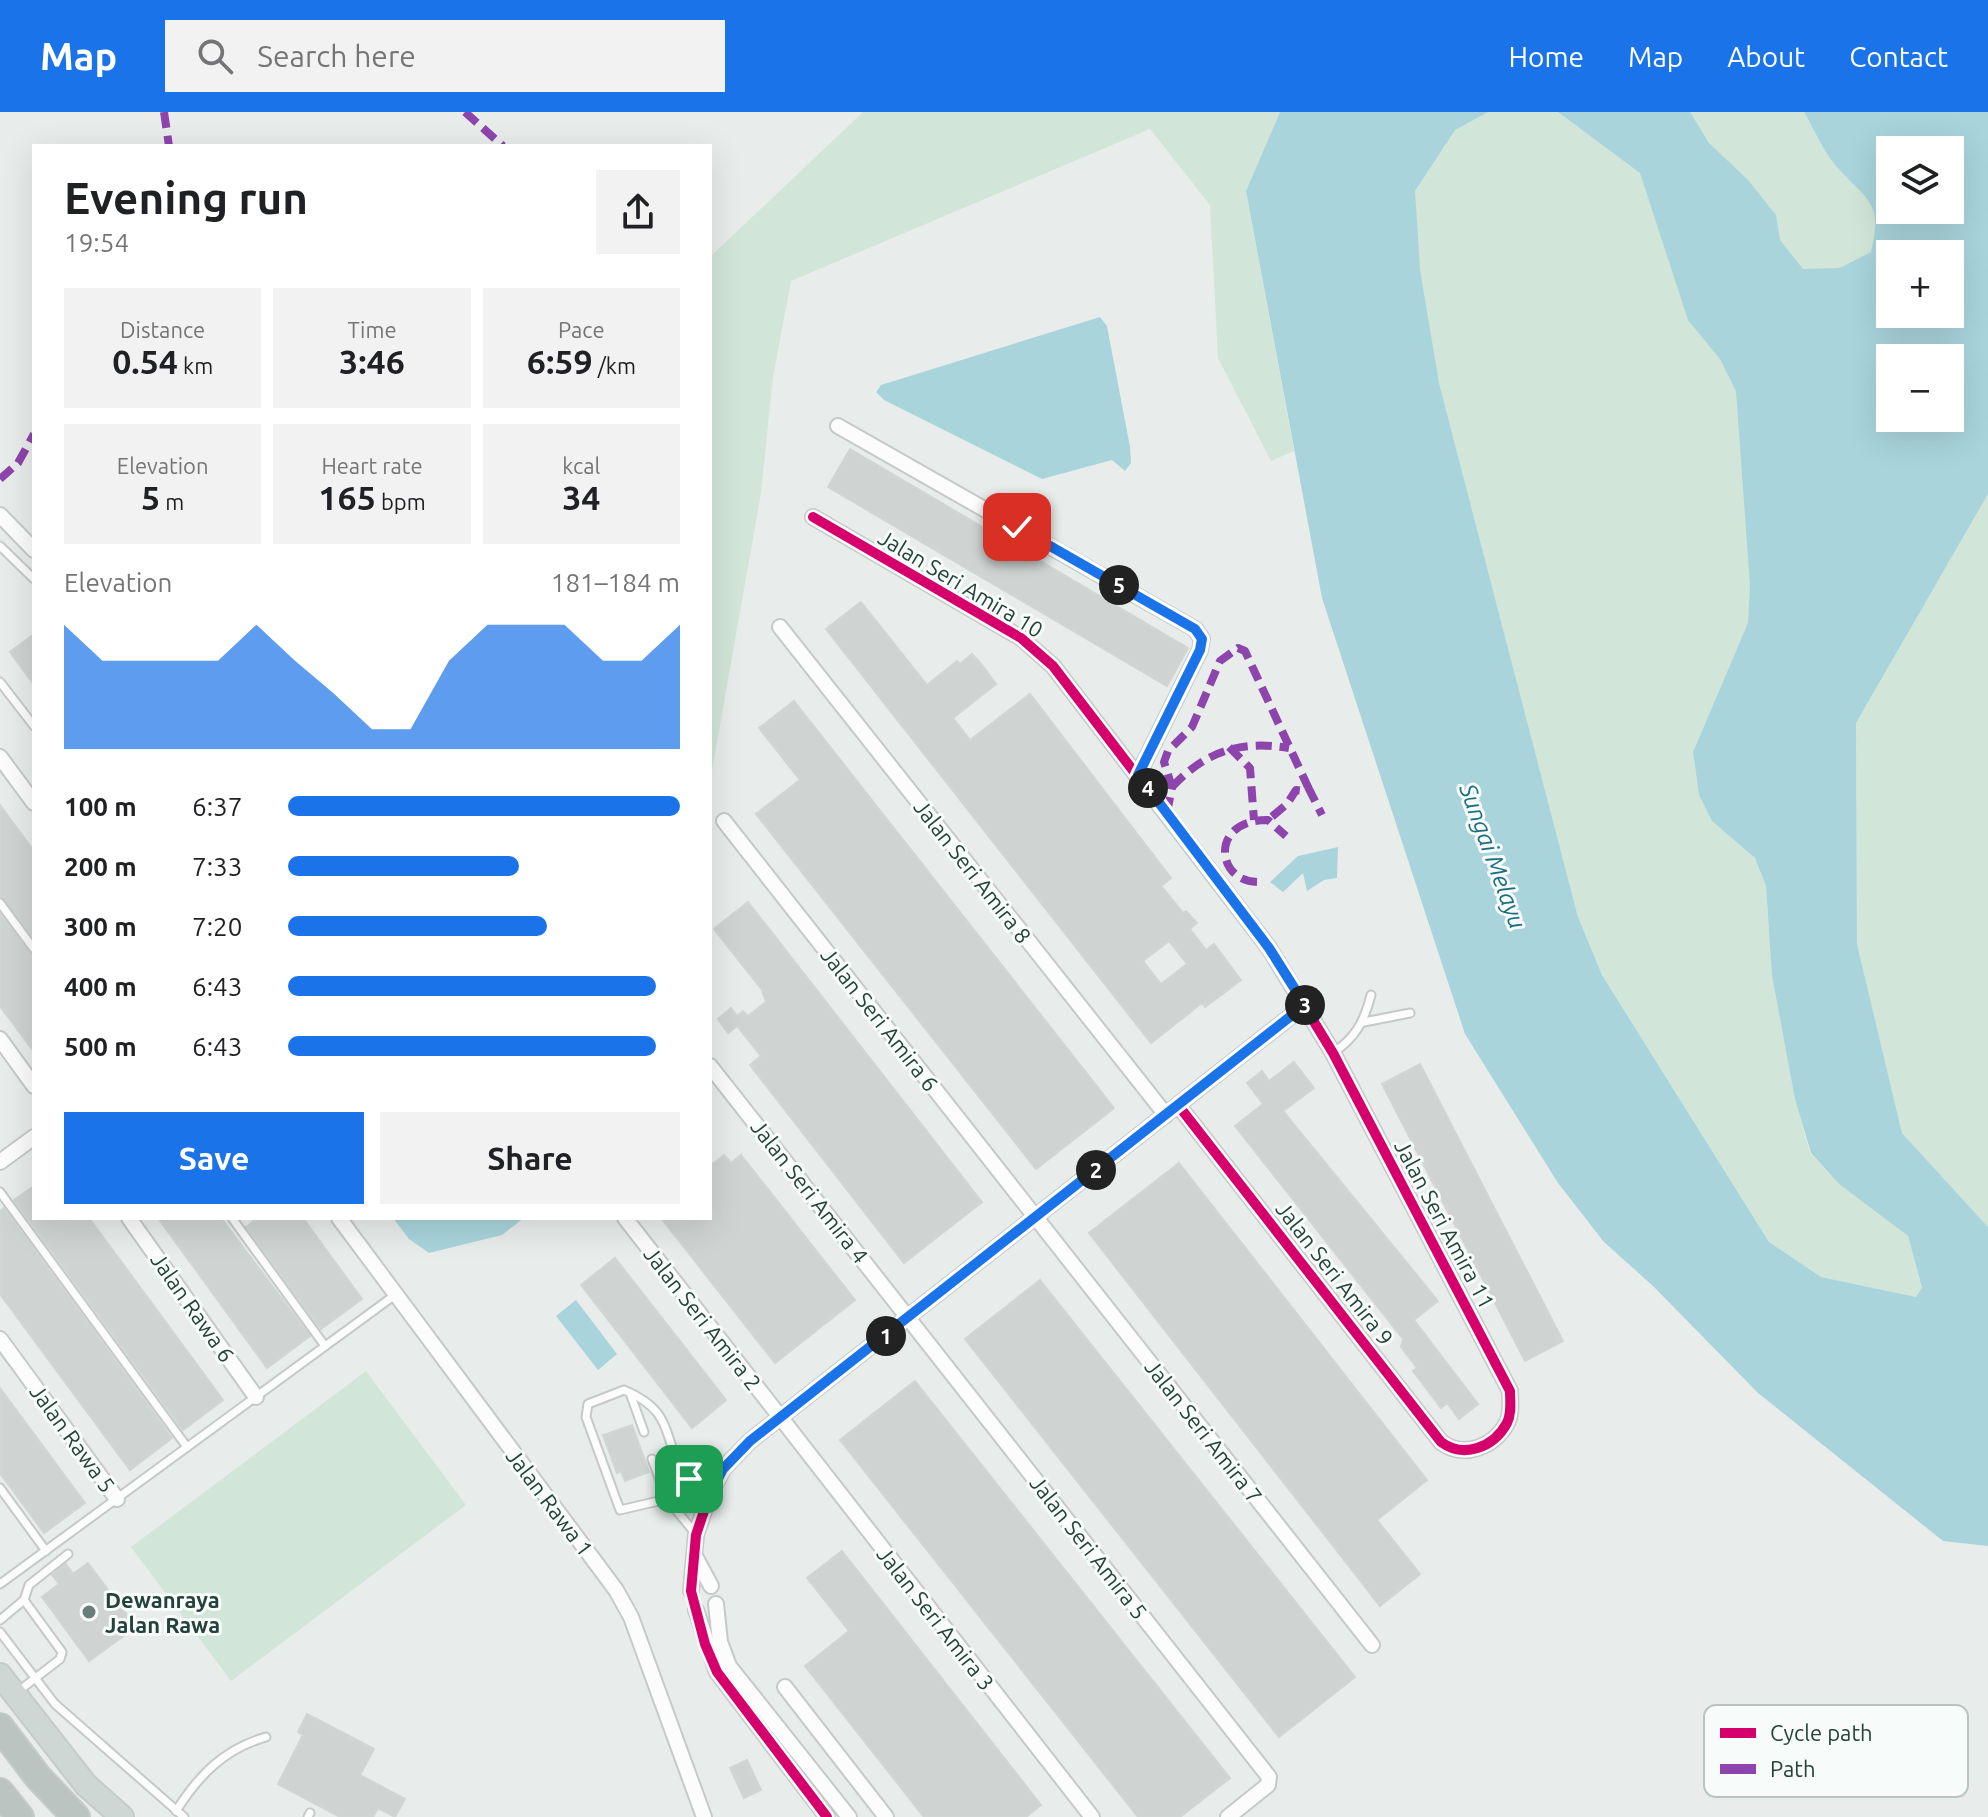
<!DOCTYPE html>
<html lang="en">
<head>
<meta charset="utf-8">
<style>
  body { margin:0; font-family:Ubuntu,sans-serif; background:#f2f2f2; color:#202124; height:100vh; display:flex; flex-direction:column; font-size:30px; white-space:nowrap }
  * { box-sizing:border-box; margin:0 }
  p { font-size:26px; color:#757577 }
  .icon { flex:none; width:44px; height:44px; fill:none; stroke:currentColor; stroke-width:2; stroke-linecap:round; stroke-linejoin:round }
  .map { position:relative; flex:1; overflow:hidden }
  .details { position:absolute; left:32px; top:32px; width:680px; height:1076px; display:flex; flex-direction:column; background:#fff; border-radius:0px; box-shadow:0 8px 32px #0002 }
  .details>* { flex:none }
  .fabs { position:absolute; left:1876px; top:24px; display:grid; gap:16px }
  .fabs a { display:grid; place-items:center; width:88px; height:88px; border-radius:0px; background:#fff; box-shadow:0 8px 32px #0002; font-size:40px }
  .pin { position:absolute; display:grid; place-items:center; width:68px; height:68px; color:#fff; margin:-34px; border-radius:16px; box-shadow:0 4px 12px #0006 }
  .km { position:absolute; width:40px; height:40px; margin:-20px; border-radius:50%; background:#222; color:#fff; font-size:22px; line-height:40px; text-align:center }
  .round { display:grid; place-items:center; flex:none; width:84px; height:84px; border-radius:0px; background:#f2f2f2 }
  .summary { display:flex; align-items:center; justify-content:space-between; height:136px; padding:0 32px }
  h1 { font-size:44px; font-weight:700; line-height:60px }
  .metrics { display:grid; grid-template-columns:repeat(3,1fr); gap:12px; height:136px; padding:8px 32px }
  .metrics div { display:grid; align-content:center; border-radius:0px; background:#f2f2f2; text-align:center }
  .metrics b { font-size:34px; font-weight:700 }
  .metrics small { font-size:22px; font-weight:400 }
  .metrics p { font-size:22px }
  .chart { height:224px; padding:16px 32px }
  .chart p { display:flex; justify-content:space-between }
  .chart svg { width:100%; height:144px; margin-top:8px; fill:#1a73e8; opacity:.7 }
  .cta { display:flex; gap:16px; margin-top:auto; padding:16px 32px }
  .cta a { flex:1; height:92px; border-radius:0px; background:#1a73e8; color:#fff; font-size:32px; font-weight:700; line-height:92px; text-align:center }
  .cta a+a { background:#f2f2f2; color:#202124 }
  ul { padding:0 32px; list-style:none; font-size:26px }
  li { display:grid; grid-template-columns:128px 96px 1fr; align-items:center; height:60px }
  li i { height:20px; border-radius:10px; background:#1a73e8 }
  header { display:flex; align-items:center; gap:48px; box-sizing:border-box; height:112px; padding:0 40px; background:#1a73e8; color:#fff }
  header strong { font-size:38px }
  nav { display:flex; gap:44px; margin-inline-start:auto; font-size:28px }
  .search { width:560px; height:72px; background:#f2f2f2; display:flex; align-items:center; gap:20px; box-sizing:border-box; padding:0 28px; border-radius:0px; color:#757577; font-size:30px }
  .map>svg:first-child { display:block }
</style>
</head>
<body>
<header>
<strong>Map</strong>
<div class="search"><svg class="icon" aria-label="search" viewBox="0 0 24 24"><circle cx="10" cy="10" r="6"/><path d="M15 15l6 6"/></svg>Search here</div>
<nav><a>Home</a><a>Map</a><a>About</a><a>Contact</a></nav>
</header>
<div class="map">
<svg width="1988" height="1705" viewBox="0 0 1988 1705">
  <rect width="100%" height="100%" fill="#e8edeb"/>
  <g fill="#d1e6d8">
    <path d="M863 0H1280L1246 79 1294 339 1271 349 1218 246 1210 93 1150 17 791 169 773 265 761 381 710 670V145Z"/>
    <path d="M1418 0H1804C1814 17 1823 38 1836 54 1865 89 1883 87 1872 139L1839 156 1763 253 1748 512 1693 640 1699 683 1712 709 1755 746 1766 774 1772 864 1795 986 1810 1041 1839 1072 1908 1124 1922 1177 1916 1185 1821 1165 1769 1130 1602 863 1578 805 1439 271 1426 256 1392 110Z"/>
    <path d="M1988 382V1115L1902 1021 1857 832 1856 611Z"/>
    <path d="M366 1259 466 1393 231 1569 131 1435Z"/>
  </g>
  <g fill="#a9d4db" fill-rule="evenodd">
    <path d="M1280 0H1488L1455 18 1415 79 1420 158 1439 271 1578 805 1602 863 1769 1130 1821 1165 1916 1185 1922 1176 1908 1124 1839 1072 1811 1041 1795 987 1772 864 1766 774 1755 746 1712 709 1699 683 1693 640 1748 511 1750 473 1736 279 1720 247 1688 208 1640 61 1558 0H1690L1709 31 1748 68 1776 103 1780 128 1803 157 1839 156 1871 140C1884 88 1865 88 1836 54 1823 39 1814 17 1804 0H1988V382L1856 611 1857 832 1902 1021 1988 1115V1434L1943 1429 1758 1281 1653 1174 1604 1130 1558 1071 1465 922 1322 486 1246 79ZM1950 38V98H1890V38ZM1950 142V202H1890V142ZM1890 246H1950V306H1890Z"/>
    <path d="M1100 205 1107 214 1130 335 1131 351 1125 359 1112 348 1042 367 884 288 876 280 881 273Z"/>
    <path d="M1338 735 1337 766 1324 768 1307 779 1303 761 1283 780 1270 770 1298 744Z"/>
    <path d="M393 1106H524L502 1123 429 1141 409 1127Z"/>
    <path d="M576 1188 617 1242 598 1258 556 1204Z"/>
  </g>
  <g fill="#cfd4d2" stroke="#d1d6d4" stroke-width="2" fill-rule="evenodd">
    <path d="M850 337 1188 536 1167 574 828 375Z"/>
    <path d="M861 490 927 573 957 549 960 552 972 542 982 553 996 572 953 606 970 628 1030 582 1171 766 1161 774 1183 801 1186 799 1197 811 1190 817 1206 838 1214 832 1241 868 1205 895 1202 891 1151 931 826 517ZM1169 829 1187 852 1161 872 1143 849Z"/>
    <path d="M34 522V573L10 540Z"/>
    <path d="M794 589 1114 996 1036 1057 756 702 800 668 759 616Z"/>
    <path d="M0 693 34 739V826L0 785Z"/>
    <path d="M748 790 982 1090 904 1151 750 953 761 944 737 914 728 921 718 907 731 896 737 904 743 899 748 904 766 890 762 878 714 817Z"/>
    <path d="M0 802 34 843V940L0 894Z"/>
    <path d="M1294 950 1314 976 1283 999 1438 1189 1414 1208 1478 1292 1459 1307 1447 1291 1441 1296 1413 1259 1417 1256 1401 1235 1403 1227 1235 1014 1263 992 1247 971 1262 959 1269 969Z"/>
    <path d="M1420 952 1563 1229 1525 1249 1382 972Z"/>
    <path d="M724 1043 731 1051 741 1043 855 1188 775 1251 661 1106H710V1054Z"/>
    <path d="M1179 1051 1427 1368 1377 1408 1420 1462 1380 1494 1089 1121Z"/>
    <path d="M34 1074V1106H89L223 1288 183 1318 14 1088Z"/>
    <path d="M4 1096 172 1326 130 1358 0 1182V1099Z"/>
    <path d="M158 1106H221L310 1224 267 1256Z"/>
    <path d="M258 1106H303L362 1187 321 1217 246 1115Z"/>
    <path d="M615 1146 726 1288 692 1316 581 1173Z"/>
    <path d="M1040 1168 1355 1565 1279 1625 965 1227Z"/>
    <path d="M915 1269 1230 1666 1180 1705H1138L840 1328Z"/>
    <path d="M0 1276 85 1391 44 1421 0 1361Z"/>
    <path d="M632 1313 649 1360 625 1369 621 1359 617 1361 603 1323Z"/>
    <path d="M842 1439 1041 1693 1026 1705H924L805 1554 849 1519 807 1466Z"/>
    <path d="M88 1451 136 1515 89 1549 42 1485 59 1472 52 1463 58 1458 66 1452 73 1462Z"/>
    <path d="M307 1602 374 1637 360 1663 405 1687 395 1705 378 1696 373 1705H340L278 1672 303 1623 298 1620Z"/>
    <path d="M747 1648 761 1678 744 1686 730 1656Z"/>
  </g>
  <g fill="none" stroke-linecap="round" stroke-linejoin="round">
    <defs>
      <g id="lane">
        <path d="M0 434 34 467"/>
        <path d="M0 570 34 614"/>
        <path d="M0 791 34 837"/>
        <path d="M1364 910 1410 901"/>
        <path d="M1333 941C1356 925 1364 910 1371 883"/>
        <path d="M0 1080 187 1335"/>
        <path d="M232 1106 325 1234"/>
        <path d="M630 1281 644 1320"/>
        <path d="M652 1347 667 1387"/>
        <path d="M0 1376 46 1439"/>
        <path d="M695 1421 667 1387 620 1398 586 1305 588 1292 624 1278C677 1300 661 1327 685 1363 691 1371 701 1377 709 1384"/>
        <path d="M0 1472 395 1183"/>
        <path d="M24 1488 29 1473 68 1442"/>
        <path d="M0 1508 24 1488 62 1540 60 1547 16 1581"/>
        <path d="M0 1520 55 1592 184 1705"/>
        <path d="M176 1699C199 1663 224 1637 266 1625"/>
        <path d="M308 1705 310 1701"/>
      </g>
      <g id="street">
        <path d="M838 314 1195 517 1202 527 1200 538 1138 663"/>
        <path d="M0 403 34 438"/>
        <path d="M813 405 1021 526 1053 554 1269 836 1333 941 1510 1279C1510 1289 1512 1301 1507 1311 1494 1335 1464 1347 1441 1330L1178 993"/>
        <path d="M780 515 1166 1003"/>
        <path d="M0 645 34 691"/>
        <path d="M724 709 1372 1533"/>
        <path d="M0 927 34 974"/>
        <path d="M710 954 1269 1665 1268 1673 1228 1705"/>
        <path d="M0 1050 34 1025"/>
        <path d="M129 1106 256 1285"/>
        <path d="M339 1106 616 1478 631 1505 704 1705"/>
        <path d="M625 1106 1092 1705"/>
        <path d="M0 1227 117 1387"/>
        <path d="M696 1446 711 1474"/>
        <path d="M691 1479 696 1423 709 1384 723 1357 750 1329 1305 893"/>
        <path d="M716 1492 720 1530 729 1554 849 1705"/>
        <path d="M696 1498 717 1560 827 1705"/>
        <path d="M785 1575 886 1705"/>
      </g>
      <path id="primary" d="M0 1563 86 1673 122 1705"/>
      <g id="highway">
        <path d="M0 1615 38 1665 76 1705"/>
        <path d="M0 1680 20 1705"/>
      </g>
    </defs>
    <use href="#lane" stroke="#c5cac8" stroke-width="11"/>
    <use href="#street" stroke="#c5cac8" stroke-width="18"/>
    <use href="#primary" stroke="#c3ccc9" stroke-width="26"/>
    <use href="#highway" stroke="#c3ccc9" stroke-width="30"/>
    <use href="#lane" stroke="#fcfcfc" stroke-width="7"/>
    <use href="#street" stroke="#fcfcfc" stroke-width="14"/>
    <use href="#primary" stroke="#cfd7d5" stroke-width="22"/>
    <use href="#highway" stroke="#bcc4c2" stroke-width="26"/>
    <g stroke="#8e44ad" stroke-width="8" stroke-dasharray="16 8" stroke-linecap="butt">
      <path d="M164 0 169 34"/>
      <path d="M465 0 503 34"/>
      <path d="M0 367 18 351 34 322"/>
      <path d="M1229 635 1250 656 1254 708"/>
      <path d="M1172 675C1206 639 1241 628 1289 636"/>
      <path d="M1308 675 1322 703"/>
      <path d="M1167 701 1172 675 1164 650 1168 639 1192 615 1220 549 1238 536 1245 539 1308 675 1305 679 1296 678 1287 692 1268 708"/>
      <path d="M1257 770C1215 769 1210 707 1268 708L1286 724"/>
    </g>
    <defs>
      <g id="cycleway">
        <path d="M813 405 1021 526 1053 554 1269 836 1333 941 1510 1279C1510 1289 1512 1301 1507 1311 1494 1335 1464 1347 1441 1330L1178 993"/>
        <path d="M827 1705 717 1560 705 1532 691 1479 696 1423 709 1384 723 1357 750 1329 1305 893"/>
      </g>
    </defs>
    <use href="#cycleway" stroke="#f7fbf9" stroke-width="15"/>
    <use href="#cycleway" stroke="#d6006c" stroke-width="10"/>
  </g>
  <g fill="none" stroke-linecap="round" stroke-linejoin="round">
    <defs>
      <path id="route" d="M689 1367 709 1384 723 1357 750 1329 1305 893 1269 836 1138 663 1200 538 1202 527 1195 517 1017 415"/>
    </defs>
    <use href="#route" stroke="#fff" stroke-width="16"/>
    <use href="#route" stroke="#1a73e8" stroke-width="10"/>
  </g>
  <circle fill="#697e78" stroke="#f7fbf9" stroke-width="3" cx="89" cy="1500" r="8"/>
  <g text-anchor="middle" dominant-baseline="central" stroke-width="6" stroke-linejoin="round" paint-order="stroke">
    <g font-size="22" fill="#24423a" stroke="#f7fbf9">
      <text transform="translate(961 471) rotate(31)">Jalan Seri Amira 10</text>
      <text transform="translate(973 759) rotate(52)">Jalan Seri Amira 8</text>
      <text transform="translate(880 907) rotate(52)">Jalan Seri Amira 6</text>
      <text transform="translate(810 1079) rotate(52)">Jalan Seri Amira 4</text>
      <text transform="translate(1445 1112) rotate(62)">Jalan Seri Amira 11</text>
      <text transform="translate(1335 1161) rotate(52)">Jalan Seri Amira 9</text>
      <text transform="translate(193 1195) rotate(55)">Jalan Rawa 6</text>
      <text transform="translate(703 1206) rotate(52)">Jalan Seri Amira 2</text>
      <text transform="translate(1204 1319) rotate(52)">Jalan Seri Amira 7</text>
      <text transform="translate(73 1326) rotate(54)">Jalan Rawa 5</text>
      <text transform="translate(550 1390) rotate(53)">Jalan Rawa 1</text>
      <text transform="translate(1089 1435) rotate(52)">Jalan Seri Amira 5</text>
      <text transform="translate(936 1506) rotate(52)">Jalan Seri Amira 3</text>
    </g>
    <g font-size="22" font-weight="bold" fill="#24423a" stroke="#f7fbf9" text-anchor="start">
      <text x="105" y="1487">Dewanraya<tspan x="105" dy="25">Jalan Rawa</tspan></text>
    </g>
    <g font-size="24" font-style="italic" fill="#1c6f80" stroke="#f7fbf9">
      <text transform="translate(1493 744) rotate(70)">Sungai Melayu</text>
    </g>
  </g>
  <rect x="1704" y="1593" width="264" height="92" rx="12" fill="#f7fbf9" stroke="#b8c4c0" stroke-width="2"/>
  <rect x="1720" y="1616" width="36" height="10" fill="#d6006c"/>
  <rect x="1720" y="1652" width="36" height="10" fill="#8e44ad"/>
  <g font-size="22" fill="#24423a">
    <text x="1770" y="1629">Cycle path</text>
    <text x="1770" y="1665">Path</text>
  </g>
</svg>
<div class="fabs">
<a><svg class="icon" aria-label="layers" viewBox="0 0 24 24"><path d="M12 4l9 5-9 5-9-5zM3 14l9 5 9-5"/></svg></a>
<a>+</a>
<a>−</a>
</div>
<div class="pin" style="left:689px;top:1367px;background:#1e9e55"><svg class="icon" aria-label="arrive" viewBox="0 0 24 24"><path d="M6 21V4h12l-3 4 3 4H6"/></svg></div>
<div class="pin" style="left:1017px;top:415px;background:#d93025"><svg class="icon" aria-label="check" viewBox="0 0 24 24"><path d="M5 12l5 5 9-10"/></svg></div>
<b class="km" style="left:886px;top:1224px">1</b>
<b class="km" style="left:1096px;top:1058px">2</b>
<b class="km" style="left:1305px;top:893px">3</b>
<b class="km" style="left:1148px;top:676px">4</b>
<b class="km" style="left:1119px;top:473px">5</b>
<section class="details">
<div class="summary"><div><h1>Evening run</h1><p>19:54</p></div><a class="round"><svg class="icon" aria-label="share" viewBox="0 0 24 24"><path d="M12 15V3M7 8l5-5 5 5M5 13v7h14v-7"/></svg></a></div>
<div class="metrics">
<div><p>Distance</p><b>0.54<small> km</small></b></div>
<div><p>Time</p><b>3:46</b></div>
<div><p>Pace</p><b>6:59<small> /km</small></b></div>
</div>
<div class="metrics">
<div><p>Elevation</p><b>5<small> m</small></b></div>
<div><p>Heart rate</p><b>165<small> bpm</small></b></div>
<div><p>kcal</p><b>34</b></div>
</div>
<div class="chart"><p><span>Elevation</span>181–184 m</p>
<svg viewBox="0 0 160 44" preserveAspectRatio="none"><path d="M0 44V6L10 17L20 17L30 17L40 17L50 6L60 17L70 27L80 38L90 38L100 17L110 6L120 6L130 6L140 17L150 17L160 6V44z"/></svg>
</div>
<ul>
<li><b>100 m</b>6:37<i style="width:100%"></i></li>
<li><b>200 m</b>7:33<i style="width:59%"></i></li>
<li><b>300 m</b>7:20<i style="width:66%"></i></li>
<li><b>400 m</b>6:43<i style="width:94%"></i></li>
<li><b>500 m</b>6:43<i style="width:94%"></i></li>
</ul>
<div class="cta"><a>Save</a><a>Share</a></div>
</section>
</div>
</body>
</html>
